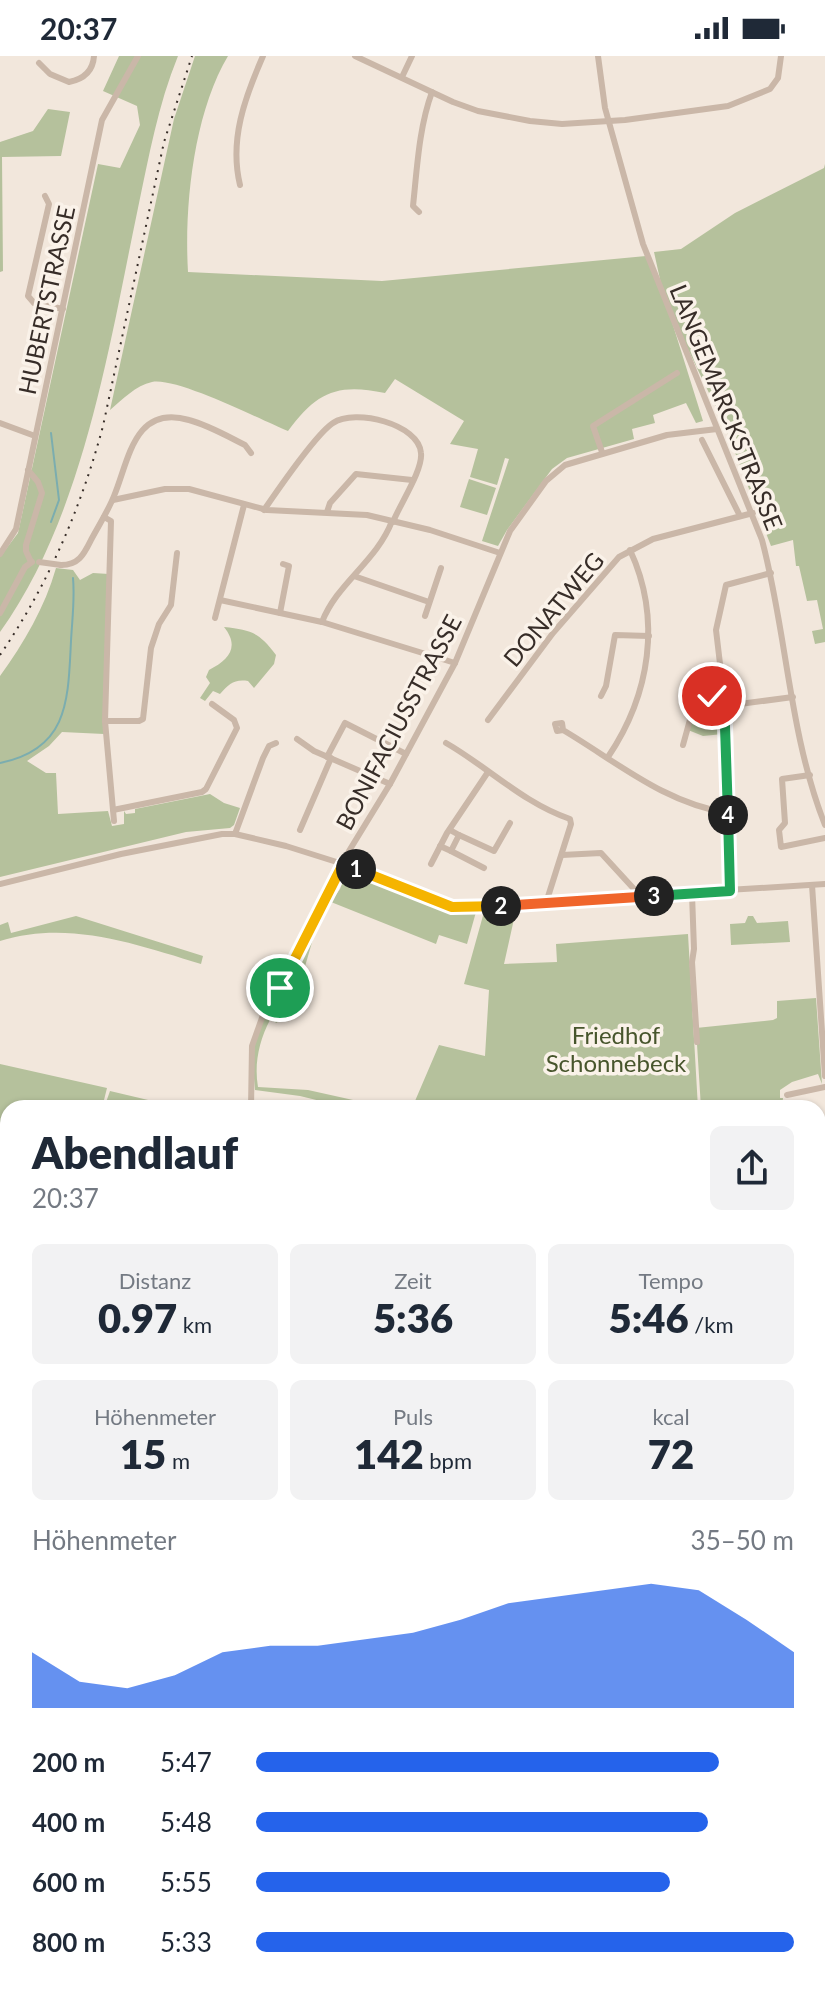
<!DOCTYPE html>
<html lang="de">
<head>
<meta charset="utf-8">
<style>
  body { margin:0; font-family:Lato,sans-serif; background:#f2f2f3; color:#1f2937; height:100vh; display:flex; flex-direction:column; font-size:30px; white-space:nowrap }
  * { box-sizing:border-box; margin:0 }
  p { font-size:26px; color:#747a83 }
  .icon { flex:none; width:44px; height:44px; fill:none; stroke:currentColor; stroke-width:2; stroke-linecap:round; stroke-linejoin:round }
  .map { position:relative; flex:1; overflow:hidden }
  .details { position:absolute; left:0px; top:1044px; width:826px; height:890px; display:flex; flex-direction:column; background:#fff; border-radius:24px 24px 0 0; box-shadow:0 2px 6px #0004 }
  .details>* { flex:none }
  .pin { position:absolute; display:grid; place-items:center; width:68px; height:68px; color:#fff; margin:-34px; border:4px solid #fff; border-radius:50%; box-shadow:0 2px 8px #0007 }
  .km { position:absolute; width:40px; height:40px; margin:-20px; border-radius:50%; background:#222; color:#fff; font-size:22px; line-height:40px; text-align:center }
  .round { display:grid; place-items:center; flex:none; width:84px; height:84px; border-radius:12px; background:#f2f2f3 }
  .head { display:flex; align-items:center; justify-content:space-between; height:136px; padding:0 32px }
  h1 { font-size:44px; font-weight:800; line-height:60px }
  .stats { display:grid; grid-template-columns:repeat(3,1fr); gap:12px; height:136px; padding:8px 32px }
  .stats div { display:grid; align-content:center; border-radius:12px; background:#f2f2f3; text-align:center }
  .stats b { font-size:40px; font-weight:800 }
  .stats small { font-size:22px; font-weight:400 }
  .stats p { font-size:22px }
  .chart { height:224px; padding:16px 32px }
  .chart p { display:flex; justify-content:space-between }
  .chart svg { width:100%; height:144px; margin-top:8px; fill:#2563eb; opacity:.7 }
  ul { padding:0 32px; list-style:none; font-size:26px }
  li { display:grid; grid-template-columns:128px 96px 1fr; align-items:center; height:60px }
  li i { height:20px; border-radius:10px; background:#2563eb }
  .status { display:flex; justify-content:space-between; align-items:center; height:56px; padding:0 40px; background:#fff; direction:ltr }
  .status svg { height:22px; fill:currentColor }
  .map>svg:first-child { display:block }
</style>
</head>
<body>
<div class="status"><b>20:37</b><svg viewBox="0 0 49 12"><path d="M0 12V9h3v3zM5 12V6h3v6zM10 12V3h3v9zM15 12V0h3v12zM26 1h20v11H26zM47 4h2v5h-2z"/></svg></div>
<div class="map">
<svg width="825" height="1933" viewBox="0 0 825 1933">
  <rect width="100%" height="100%" fill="#f2e7dc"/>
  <g fill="#b5c19c">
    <path d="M119 0H178C158 49 149 100 138 152 109 290 84 459 0 576V501L18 477 98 108 120 112 140 69 137 50 103 35Z"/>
    <path d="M195 0H228C194 57 184 149 188 216L382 225 646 200 663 237 654 196 681 193 735 157 824 112 825 108V586L815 588 812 575 823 573 817 544 807 545 799 510H796L793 484 771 490 724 368 667 250 703 365 696 367 686 347 653 359 655 367 632 373 634 383 567 402 552 413 507 474 498 490 482 485 509 403 505 402 497 429 470 421 478 393 450 388 464 365 395 323 385 337C337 327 317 336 288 375 261 364 177 321 152 326 136 329 122 344 110 354L174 63Z"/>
    <path d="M48 53 70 56 61 100 2 101 3 215 0 216V86L33 75Z"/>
    <path d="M469 423 496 432 487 459 460 451Z"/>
    <path d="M56 512 73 514 80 524 93 517 109 518 104 678 62 676 49 690 27 705 46 717H56L58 758 108 755 112 770 124 768V755L126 758 135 757V753L210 738 224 747 240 752 234 769 230 772 186 776 0 821V620C24 587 45 551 56 512Z"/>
    <path d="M224 571C251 574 259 576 276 599L274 608 254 632 248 625C234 623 229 628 220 638L213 635 205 645 200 642 210 627 206 621 209 614C229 604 240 591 224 571Z"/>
    <path d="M702 641 720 643 723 678 703 680 688 674 696 645Z"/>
    <path d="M353 819 450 856H476L467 888 439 879 436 888 331 846 340 833 344 823Z"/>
    <path d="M322 852 299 931 292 928 277 967 270 964C259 985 254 1008 258 1031L308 1034 389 1052H349L300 1040 255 1034 252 1000 259 970Z"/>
    <path d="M516 854 504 908 557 906 556 888 688 878 698 1052H412L439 989 485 1000 489 934 464 928 484 856Z"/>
    <path d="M76 860 203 900 201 908C134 888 69 864 0 885V869L8 866 11 877Z"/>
    <path d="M748 860H753L757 867 788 865 790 886 731 889 730 868 745 867Z"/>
    <path d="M816 942 822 1028 818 1018 792 1026 780 1034V1042H783L782 1052H701L696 972 773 964 777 962V945Z"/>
    <path d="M0 1008 107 1032 102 1052H8V1068L0 1066Z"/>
    <path d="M110 1035 182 1052H104Z"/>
    <path d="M0 1746 8 1750V1855L0 1885Z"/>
    <path d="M246 1926H535L539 1933H245Z"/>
    <path d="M550 1926H815L825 1933H563Z"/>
  </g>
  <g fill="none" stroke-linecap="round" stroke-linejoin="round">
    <g stroke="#7badaf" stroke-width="2">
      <path d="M51 377 59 444 51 466"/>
      <path d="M0 707C69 693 68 644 71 585 72 565 75 543 73 522"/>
      <path d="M818 1286 825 1272"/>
      <path d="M673 1926 674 1933"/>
    </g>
    <g stroke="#cab7a8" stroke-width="6">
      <path d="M355 0 453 46 478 55 530 65 562 68 625 64 728 50 770 33 778 22 781 0"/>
      <path d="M598 0 605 52 643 188 762 484C787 578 789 678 825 769"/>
      <path d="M39 7 50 18 69 26C84 23 93 15 94 0"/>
      <path d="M402 21 412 0"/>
      <path d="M240 129C229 84 245 41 263 0"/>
      <path d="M45 140 49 148 28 240 34 247 63 253"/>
      <path d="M419 156 413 150C417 113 419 71 432 36"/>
      <path d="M0 367 35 380"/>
      <path d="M702 384 740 460"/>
      <path d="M602 396 593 370 677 317"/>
      <path d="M28 414 38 426 42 437 26 489V495L31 506"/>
      <path d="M113 444 165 433H189L267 454 367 459 430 474 500 497"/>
      <path d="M264 454C277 435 316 378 333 367 355 352 419 368 421 397 423 414 400 448 393 466"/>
      <path d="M327 456 330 447 356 418 412 424"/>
      <path d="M104 461 111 465 105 665 114 765"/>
      <path d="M0 498 16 473 102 64 138 0"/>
      <path d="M61 509C79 509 84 498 91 484 99 469 108 455 114 440 129 404 134 348 189 364 208 369 227 380 245 389L251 397"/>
      <path d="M354 520 429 546"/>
      <path d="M220 544 322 566 455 607"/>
      <path d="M0 557 25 511 32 506"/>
      <path d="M280 557 289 510 283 508"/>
      <path d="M425 560 441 512"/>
      <path d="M215 562 244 449"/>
      <path d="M322 566C337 527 377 505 392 465"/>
      <path d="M601 640 606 630 615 579 649 580"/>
      <path d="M725 650 793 641"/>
      <path d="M488 664 553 577 619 501 653 483 753 457"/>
      <path d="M105 665H139L143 663 151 592 159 568 171 549 177 497"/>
      <path d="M563 674 562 667 555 668 557 675 563 674C617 706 664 747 728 757"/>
      <path d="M297 683 314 695 390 728"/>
      <path d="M446 687C488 711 523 747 570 763L571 768 546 847"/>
      <path d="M683 689 696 642 703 639 724 641"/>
      <path d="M327 701 345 667 406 698"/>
      <path d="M608 701C650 639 662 563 630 494"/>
      <path d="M810 719 782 723 785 767 779 774 781 791 825 782"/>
      <path d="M113 754 202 736 206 733 237 672 234 664 212 648"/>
      <path d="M300 774 331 702"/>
      <path d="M235 778 263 702 269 690 276 687"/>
      <path d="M459 779 494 795 510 767"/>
      <path d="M440 790 451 795 459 779 450 774"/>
      <path d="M451 795 484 812"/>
      <path d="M562 799 601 797 634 833 636 842"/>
      <path d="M431 808 447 777 488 716"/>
      <path d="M0 828 121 798 222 778H235L286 790 343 808 452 851 825 828"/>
      <path d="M812 829 825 1020"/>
      <path d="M730 835 725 650 716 574 726 529 771 517"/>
      <path d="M692 838 694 893 692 906 697 986"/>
      <path d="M787 1039 825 1031"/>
      <path d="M190 1051 196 1052"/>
      <path d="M251 1052 252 990 263 959 286 921 349 795 390 728 455 607 510 475 546 425 565 409 667 379 717 373"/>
      <path d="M0 1104 8 1108"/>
      <path d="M0 1123H8"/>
      <path d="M0 1239 8 1232"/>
      <path d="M0 1261 8 1268"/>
      <path d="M818 1356 822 1345"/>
      <path d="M0 1360 8 1349"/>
      <path d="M818 1390 825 1388"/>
      <path d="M0 1435H7"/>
      <path d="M818 1636 825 1640"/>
      <path d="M818 1695 825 1699"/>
      <path d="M818 1758H825"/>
      <path d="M818 1880 825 1872"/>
      <path d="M47 1933 48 1926"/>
      <path d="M237 1933 239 1926"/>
    </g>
    <g stroke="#79645a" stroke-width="7">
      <path d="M0 1480H8"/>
      <path d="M818 1840 825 1846"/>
    </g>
    <g stroke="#372d28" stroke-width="2" stroke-dasharray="2 6" stroke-linecap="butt">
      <path d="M0 599C48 529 81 452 103 370L164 86 192 0"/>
      <path d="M0 1738 8 1743"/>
      <path d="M532 1926 546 1933"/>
    </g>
    <path stroke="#cab7a8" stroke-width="6" d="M39 506 61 509"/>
  </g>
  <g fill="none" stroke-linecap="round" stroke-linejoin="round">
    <defs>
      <path id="split-1" d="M280 932 343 808 356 813"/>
      <path id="split-2" d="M356 813 452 851 501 850"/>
      <path id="split-3" d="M501 850 654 840"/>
      <path id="split-4" d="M654 840 730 835 728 759"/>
      <path id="split-5" d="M712 640 724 641 728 759"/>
    </defs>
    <use href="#split-1" stroke="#fff" stroke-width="16"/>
    <use href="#split-2" stroke="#fff" stroke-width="16"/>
    <use href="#split-3" stroke="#fff" stroke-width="16"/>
    <use href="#split-4" stroke="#fff" stroke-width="16"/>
    <use href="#split-5" stroke="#fff" stroke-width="16"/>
    <use href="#split-1" stroke="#f5b400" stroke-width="10"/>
    <use href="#split-2" stroke="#f5b400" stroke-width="10"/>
    <use href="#split-3" stroke="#f0652b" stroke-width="10"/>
    <use href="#split-4" stroke="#22a559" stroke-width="10"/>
    <use href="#split-5" stroke="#22a559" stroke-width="10"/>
  </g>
  <g text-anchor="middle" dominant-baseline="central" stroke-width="7" stroke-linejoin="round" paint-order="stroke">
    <g font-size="24" fill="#372d28" stroke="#faf2e9">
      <text transform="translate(46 244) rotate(-78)">HUBERTSTRASSE</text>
      <text transform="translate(727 351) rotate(68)">LANGEMARCKSTRASSE</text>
      <text transform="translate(553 553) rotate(-50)">DONATWEG</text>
      <text transform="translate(398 666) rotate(-62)">BONIFACIUSSTRASSE</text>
    </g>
    <g font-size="24" fill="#47552c" stroke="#faf2e9">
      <text x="616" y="978">Friedhof<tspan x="616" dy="28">Schonnebeck</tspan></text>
    </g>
  </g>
</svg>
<div class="pin" style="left:280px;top:932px;background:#1e9e55"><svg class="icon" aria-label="arrive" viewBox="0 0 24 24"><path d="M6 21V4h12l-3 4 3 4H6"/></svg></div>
<div class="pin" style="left:712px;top:640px;background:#d93025"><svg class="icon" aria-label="check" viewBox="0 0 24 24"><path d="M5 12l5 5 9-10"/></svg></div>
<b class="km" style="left:356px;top:813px">1</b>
<b class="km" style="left:501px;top:850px">2</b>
<b class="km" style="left:654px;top:840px">3</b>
<b class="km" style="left:728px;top:759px">4</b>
<section class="details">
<div class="head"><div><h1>Abendlauf</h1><p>20:37</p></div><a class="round"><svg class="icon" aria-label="share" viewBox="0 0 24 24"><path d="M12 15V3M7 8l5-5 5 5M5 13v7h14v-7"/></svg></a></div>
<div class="stats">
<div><p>Distanz</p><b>0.97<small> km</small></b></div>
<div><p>Zeit</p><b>5:36</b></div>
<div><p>Tempo</p><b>5:46<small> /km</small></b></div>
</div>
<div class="stats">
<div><p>Höhenmeter</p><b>15<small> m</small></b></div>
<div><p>Puls</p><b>142<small> bpm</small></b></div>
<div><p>kcal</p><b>72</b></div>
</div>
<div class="chart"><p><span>Höhenmeter</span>35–50 m</p>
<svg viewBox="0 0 160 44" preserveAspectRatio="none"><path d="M0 44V27L10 36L20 38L30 34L40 27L50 25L60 25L70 23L80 21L90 17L100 12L110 10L120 8L130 6L140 8L150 17L160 27V44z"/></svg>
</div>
<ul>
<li><b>200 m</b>5:47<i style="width:86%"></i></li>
<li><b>400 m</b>5:48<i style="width:84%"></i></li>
<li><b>600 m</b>5:55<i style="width:77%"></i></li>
<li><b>800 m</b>5:33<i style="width:100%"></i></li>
</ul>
</section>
</div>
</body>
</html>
